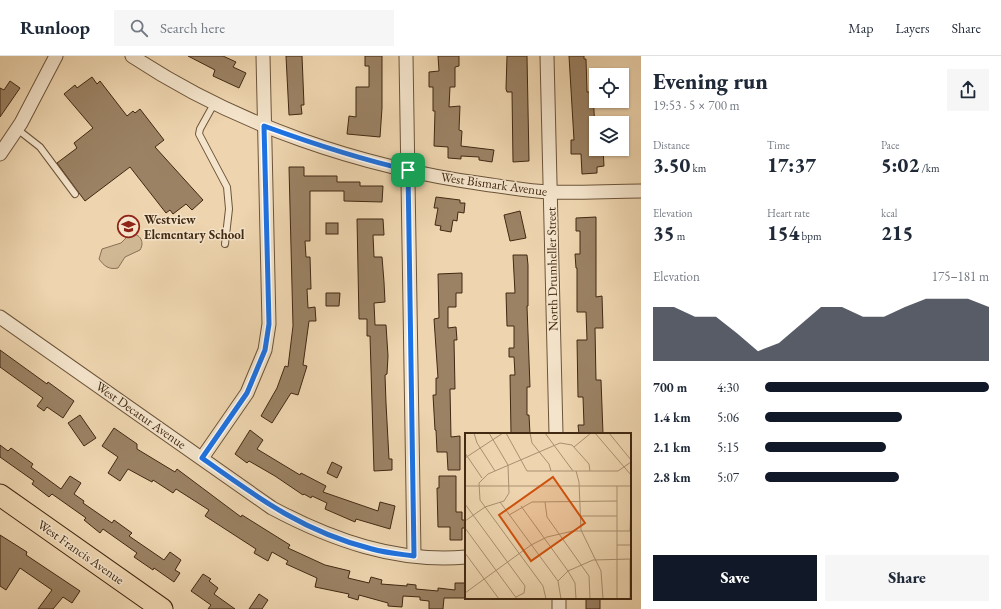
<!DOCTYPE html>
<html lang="en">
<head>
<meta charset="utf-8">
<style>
  body { margin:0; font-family:"EB Garamond",serif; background:#f6f6f7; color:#1f2937; height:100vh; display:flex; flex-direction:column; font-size:15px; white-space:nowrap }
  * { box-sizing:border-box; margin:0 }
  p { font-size:13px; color:#747a83 }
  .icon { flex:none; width:22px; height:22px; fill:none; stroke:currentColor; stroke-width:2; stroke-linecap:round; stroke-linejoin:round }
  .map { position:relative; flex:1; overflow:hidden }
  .details { display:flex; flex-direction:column; background:#fff; width:360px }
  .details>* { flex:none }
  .controls { position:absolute; left:589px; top:12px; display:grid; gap:8px }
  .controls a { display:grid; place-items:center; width:40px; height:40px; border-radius:0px; background:#fff; box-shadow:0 1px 3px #0004; font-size:20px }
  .pin { position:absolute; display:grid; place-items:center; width:34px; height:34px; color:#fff; margin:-17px; border-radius:8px; box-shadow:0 2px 6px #0006 }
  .round { display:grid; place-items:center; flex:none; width:42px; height:42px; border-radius:0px; background:#f6f6f7 }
  .summary { display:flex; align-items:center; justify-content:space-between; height:68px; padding:0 12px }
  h1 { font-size:22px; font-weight:800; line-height:30px }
  .stats { display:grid; grid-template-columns:repeat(3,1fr); gap:6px; height:68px; padding:4px 12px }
  .stats div { display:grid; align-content:center }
  .stats b { font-size:20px; font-weight:800 }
  .stats small { font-size:11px; font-weight:400 }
  .stats p { font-size:11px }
  .chart { height:112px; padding:8px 12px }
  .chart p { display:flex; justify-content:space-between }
  .chart svg { width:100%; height:72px; margin-top:4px; fill:#111827; opacity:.7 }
  .action { display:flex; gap:8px; margin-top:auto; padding:8px 12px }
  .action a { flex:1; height:46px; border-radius:0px; background:#111827; color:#fff; font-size:16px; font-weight:800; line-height:46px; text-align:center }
  .action a+a { background:#f6f6f7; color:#1f2937 }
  ul { padding:0 12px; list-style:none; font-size:13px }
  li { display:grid; grid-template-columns:64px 48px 1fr; align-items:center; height:30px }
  li i { height:10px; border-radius:5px; background:#111827 }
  header { display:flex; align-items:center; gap:24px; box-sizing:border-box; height:56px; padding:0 20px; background:#fff; border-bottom:1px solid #e0e1e3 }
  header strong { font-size:19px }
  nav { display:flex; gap:22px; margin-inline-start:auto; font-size:14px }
  .search { width:280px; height:36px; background:#f6f6f7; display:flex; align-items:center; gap:10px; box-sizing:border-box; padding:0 14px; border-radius:0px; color:#747a83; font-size:15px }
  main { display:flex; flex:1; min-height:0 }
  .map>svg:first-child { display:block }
</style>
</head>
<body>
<header>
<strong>Runloop</strong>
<div class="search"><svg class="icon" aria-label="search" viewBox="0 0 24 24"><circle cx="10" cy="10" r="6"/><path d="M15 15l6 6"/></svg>Search here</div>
<nav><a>Map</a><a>Layers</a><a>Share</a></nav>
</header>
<main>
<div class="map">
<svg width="641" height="553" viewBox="0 0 641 553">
  <rect width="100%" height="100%" fill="#eed5af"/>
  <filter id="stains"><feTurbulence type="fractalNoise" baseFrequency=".005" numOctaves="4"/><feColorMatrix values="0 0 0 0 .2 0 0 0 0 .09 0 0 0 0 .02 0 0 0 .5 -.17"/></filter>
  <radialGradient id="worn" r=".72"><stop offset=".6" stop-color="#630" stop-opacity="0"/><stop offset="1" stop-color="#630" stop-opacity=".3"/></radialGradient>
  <path fill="#d1b894" stroke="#897053" d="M131 177C140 178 145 186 140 194L125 201 118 212C109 214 104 210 99 203L102 193 121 187Z"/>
  <g fill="#9b8264" stroke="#412912">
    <path d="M188 0H223L236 6 233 11 246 17 239 32 213 20 215 14Z"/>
    <path d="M286 0H302L304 49H301L302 58 289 59Z"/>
    <path d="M365 0H382V52L380 81 347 78 349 60 356 61V31H369V10H365Z"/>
    <path d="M438 0H459V10L455 11V31H450L449 51 460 50 459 74 462 75 461 90 494 94 492 106 479 104V101L461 100V103L448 102V91L434 90 435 55H433V31H429V16L439 15Z"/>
    <path d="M507 0H527L529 105 513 106 512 36H507L506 33Z"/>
    <path d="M569 0H584V3H586L587 36H593L596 93H603L604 110 597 111V117L582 118 581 98H571V84H574Z"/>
    <path d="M92 21 97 28 100 25 127 60 133 55 135 57 140 53 164 84 155 91 203 144 192 154 186 148 173 158 170 154 166 157 130 111 85 145 79 137 57 107 77 92 74 87 93 72 64 38 75 29 77 32Z"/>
    <path d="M10 25 20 32 0 61V32L4 34Z"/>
    <path d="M289 111H304V120H337V126H360V130H383L382 146 344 145V135H310V185H305L306 201H310L311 233H307L308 252 315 251 316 265H309L303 309 307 310 298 339 291 337 272 367 261 360 277 332 285 310 288 311 293 270Z"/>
    <path d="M436 141 460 144V147H465L464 157 458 156 457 165 453 164 451 176 440 174 441 170 435 169 438 152H434Z"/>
    <path d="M520 155 526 182 510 185 504 159Z"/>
    <path d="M596 161V241L602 240 603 272H595L596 324H601L603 378H579L578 369H584L583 341H578L577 284H587L586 256H577V212H576L575 198H580V175H576V162Z"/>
    <path d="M357 163H383L384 179H373L374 201H382L384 226 385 246 374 247 375 269H386L388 300 387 318 385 319 386 347 389 403H392V414L374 415 370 280H367V263H359Z"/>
    <rect x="326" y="167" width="12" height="11"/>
    <path d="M513 199H527L528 209V250H527L530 331H527V359H529L530 378H511L510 319H515L514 301H509V292H514V270H507L506 237H515Z"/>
    <path d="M462 217V237H456V251H448V272L456 271 457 284H454L455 333H450L451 381 460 380V414H448L447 396H437L436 374H435L433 339H436V322H438L434 263 439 262 438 218Z"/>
    <path d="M326 237H340L339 250H326Z"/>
    <path d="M0 294 47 328 48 326 74 345 63 362 47 351 44 355 37 350 43 342 0 311Z"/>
    <path d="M80 359 96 382 84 390 68 367Z"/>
    <path d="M114 372 137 388V393L175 416 177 413 241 461 242 459 290 489 288 492 325 509 350 515 348 522 369 527 371 521 382 524 381 528 407 530V528L416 529V533L438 535V532L455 534V527H466V542H477H444L443 553H429V545L420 544V541L403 540 402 551 388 550V547L359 539 358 544 348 541 349 538 315 531 317 522 286 508 288 505 272 496 268 505 254 497 256 493 205 460 209 454 176 433 173 437 153 424 152 426 128 413 120 425 108 417 118 401 102 390Z"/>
    <path d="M250 374 263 384 257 393 300 419 301 417 326 430 323 436 378 455 380 446 395 450 390 473 356 463 355 466 325 453 327 447 312 440 311 442 304 438 303 439 275 420 249 405 247 407 235 398Z"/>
    <path d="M0 389 8 395 11 392 33 408 31 411 61 433 70 420 81 427 74 438 84 445 83 447 112 467 114 464 132 477 129 480 164 504 170 496 181 504 175 514 180 517 174 526 154 512 153 514 134 501 137 497 103 473 100 477 84 464 86 462 52 438 49 441 32 428 34 425 0 401Z"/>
    <path d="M332 406 342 411 337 422 327 417Z"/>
    <path d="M439 420H456V456H462V464H466V472H462V484H450V471H438L437 432H439Z"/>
    <path d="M0 479 27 496 26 499 80 535 72 547 63 541 53 553H38L52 534 20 512 6 534 0 530Z"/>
    <path d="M203 518 211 523 209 525 218 532 214 538 235 553H208L211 549 191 535Z"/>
    <path d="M259 538 268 544 262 553H249Z"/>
    <rect x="586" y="542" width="14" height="11"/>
  </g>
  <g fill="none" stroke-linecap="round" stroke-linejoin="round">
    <defs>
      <g id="lane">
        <path d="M215 46 200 73 199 78 227 131 229 153 225 188"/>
        <path d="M17 73 40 91 75 138"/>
      </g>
      <g id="street">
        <path d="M132 0C236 69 360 111 484 128 506 131 528 135 550 136 580 137 611 135 641 135"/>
        <path d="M406 0 414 499"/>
        <path d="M547 0 556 378"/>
        <path d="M0 98 21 67 56 0"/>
        <path d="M0 261 272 452C332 484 396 507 466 501"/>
        <path d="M202 402 247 337 265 294 269 268 263 0"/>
        <path d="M559 542V553"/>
      </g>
      <path id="primary" d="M0 439 162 553"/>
    </defs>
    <use href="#lane" stroke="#6c5439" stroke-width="8"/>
    <use href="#street" stroke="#6c5439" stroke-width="15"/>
    <use href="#primary" stroke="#412912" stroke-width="23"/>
    <use href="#lane" stroke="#f4e4cb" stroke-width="6"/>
    <use href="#street" stroke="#f4e4cb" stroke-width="13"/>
    <use href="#primary" stroke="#eed5af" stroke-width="21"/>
  </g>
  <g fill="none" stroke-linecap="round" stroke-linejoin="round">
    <defs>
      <path id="route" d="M264 70C311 87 359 103 408 114L414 500C400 498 386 497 372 493 304 476 258 442 202 402L247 337 265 294 269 268Z"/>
    </defs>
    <use href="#route" stroke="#fff" stroke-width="8"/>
    <use href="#route" stroke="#1a73e8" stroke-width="5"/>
  </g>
  <defs>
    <symbol id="school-ring" viewBox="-11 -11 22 22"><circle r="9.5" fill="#f4e4cb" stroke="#8f2418" stroke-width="1.5"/><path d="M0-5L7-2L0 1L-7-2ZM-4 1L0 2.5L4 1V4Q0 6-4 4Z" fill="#8f2418"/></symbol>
  </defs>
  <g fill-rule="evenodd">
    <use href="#school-ring" x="116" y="158" width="25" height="25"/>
  </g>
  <g text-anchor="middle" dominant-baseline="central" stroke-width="3" stroke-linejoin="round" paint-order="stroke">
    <g font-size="13" fill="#412912" stroke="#f4e4cb">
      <text transform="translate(494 128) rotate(8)">West Bismark Avenue</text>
      <text transform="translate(552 213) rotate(-91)">North Drumheller Street</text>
      <text transform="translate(141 359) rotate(35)">West Decatur Avenue</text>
      <text transform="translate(81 496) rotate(35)">West Francis Avenue</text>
    </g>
    <g font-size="13" font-weight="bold" fill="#412912" stroke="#f4e4cb" text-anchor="start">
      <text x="144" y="163">Westview<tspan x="144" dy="15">Elementary School</tspan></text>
    </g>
  </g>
  <g transform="translate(465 377)">
    <rect width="166" height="166" fill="#eed5af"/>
    <path fill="none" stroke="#a99070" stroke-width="1" d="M9 0 12 10 30 38M41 0 62 38H153L166 29M65 0 67 10 84 31 86 38M80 0 108 38M130 0 166 42M144 0 166 27M109 14 126 0M0 20 17 45M0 25 38 0M111 38 114 49 116 97 136 138 138 166M0 53H166M152 53V166M35 69 93 148 96 166M80 69 82 84 124 143 125 166M0 71 60 153 59 160 51 164M56 73 103 138 110 150 111 166M44 82 67 69 152 68M115 83H152M0 88 20 74 39 68 44 60 43 32 24 0M0 95 52 166M165 98 166 70M152 112H166M0 120 34 166M93 148 103 138 128 127 166 126M0 160 66 112 82 104 108 98H166M81 166 78 153 15 67 14 50 23 41 95 10 107 12 124 31 125 38M165 166V126"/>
    <path fill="#cf520d" fill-opacity="0.15" stroke="#cf520d" stroke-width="2" d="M88 44 120 90 66 128 34 82Z"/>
    <rect width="166" height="166" fill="none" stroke="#412912" stroke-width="2"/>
  </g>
  <rect width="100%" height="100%" filter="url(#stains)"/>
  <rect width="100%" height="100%" fill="url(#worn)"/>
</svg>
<div class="controls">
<a><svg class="icon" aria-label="locate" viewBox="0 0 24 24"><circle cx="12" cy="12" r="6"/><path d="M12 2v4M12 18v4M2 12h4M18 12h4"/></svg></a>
<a><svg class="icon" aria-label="layers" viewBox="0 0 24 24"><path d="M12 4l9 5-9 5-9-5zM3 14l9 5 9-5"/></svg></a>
</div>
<div class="pin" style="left:408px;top:114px;background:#1e9e55"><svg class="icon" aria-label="arrive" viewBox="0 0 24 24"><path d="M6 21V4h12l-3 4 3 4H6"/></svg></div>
</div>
<section class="details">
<div class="summary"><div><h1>Evening run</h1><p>19:53 · 5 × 700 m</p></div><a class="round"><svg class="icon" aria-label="share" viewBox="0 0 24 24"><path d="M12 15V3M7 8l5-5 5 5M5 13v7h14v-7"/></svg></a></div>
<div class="stats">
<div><p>Distance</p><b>3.50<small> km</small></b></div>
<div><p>Time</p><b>17:37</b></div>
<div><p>Pace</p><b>5:02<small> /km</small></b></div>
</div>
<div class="stats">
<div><p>Elevation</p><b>35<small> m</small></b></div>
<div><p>Heart rate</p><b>154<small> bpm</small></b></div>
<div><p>kcal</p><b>215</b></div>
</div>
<div class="chart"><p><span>Elevation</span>175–181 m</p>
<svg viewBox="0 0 160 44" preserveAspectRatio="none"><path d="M0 44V11L10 11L20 17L30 17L40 27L50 38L60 33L70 22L80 11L90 11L100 17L110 17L120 11L130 6L140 6L150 6L160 11V44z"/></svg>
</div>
<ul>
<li><b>700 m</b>4:30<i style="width:100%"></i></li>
<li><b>1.4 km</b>5:06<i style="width:61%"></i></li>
<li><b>2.1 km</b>5:15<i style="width:54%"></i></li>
<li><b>2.8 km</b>5:07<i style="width:60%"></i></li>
</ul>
<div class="action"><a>Save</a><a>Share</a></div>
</section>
</main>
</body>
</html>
